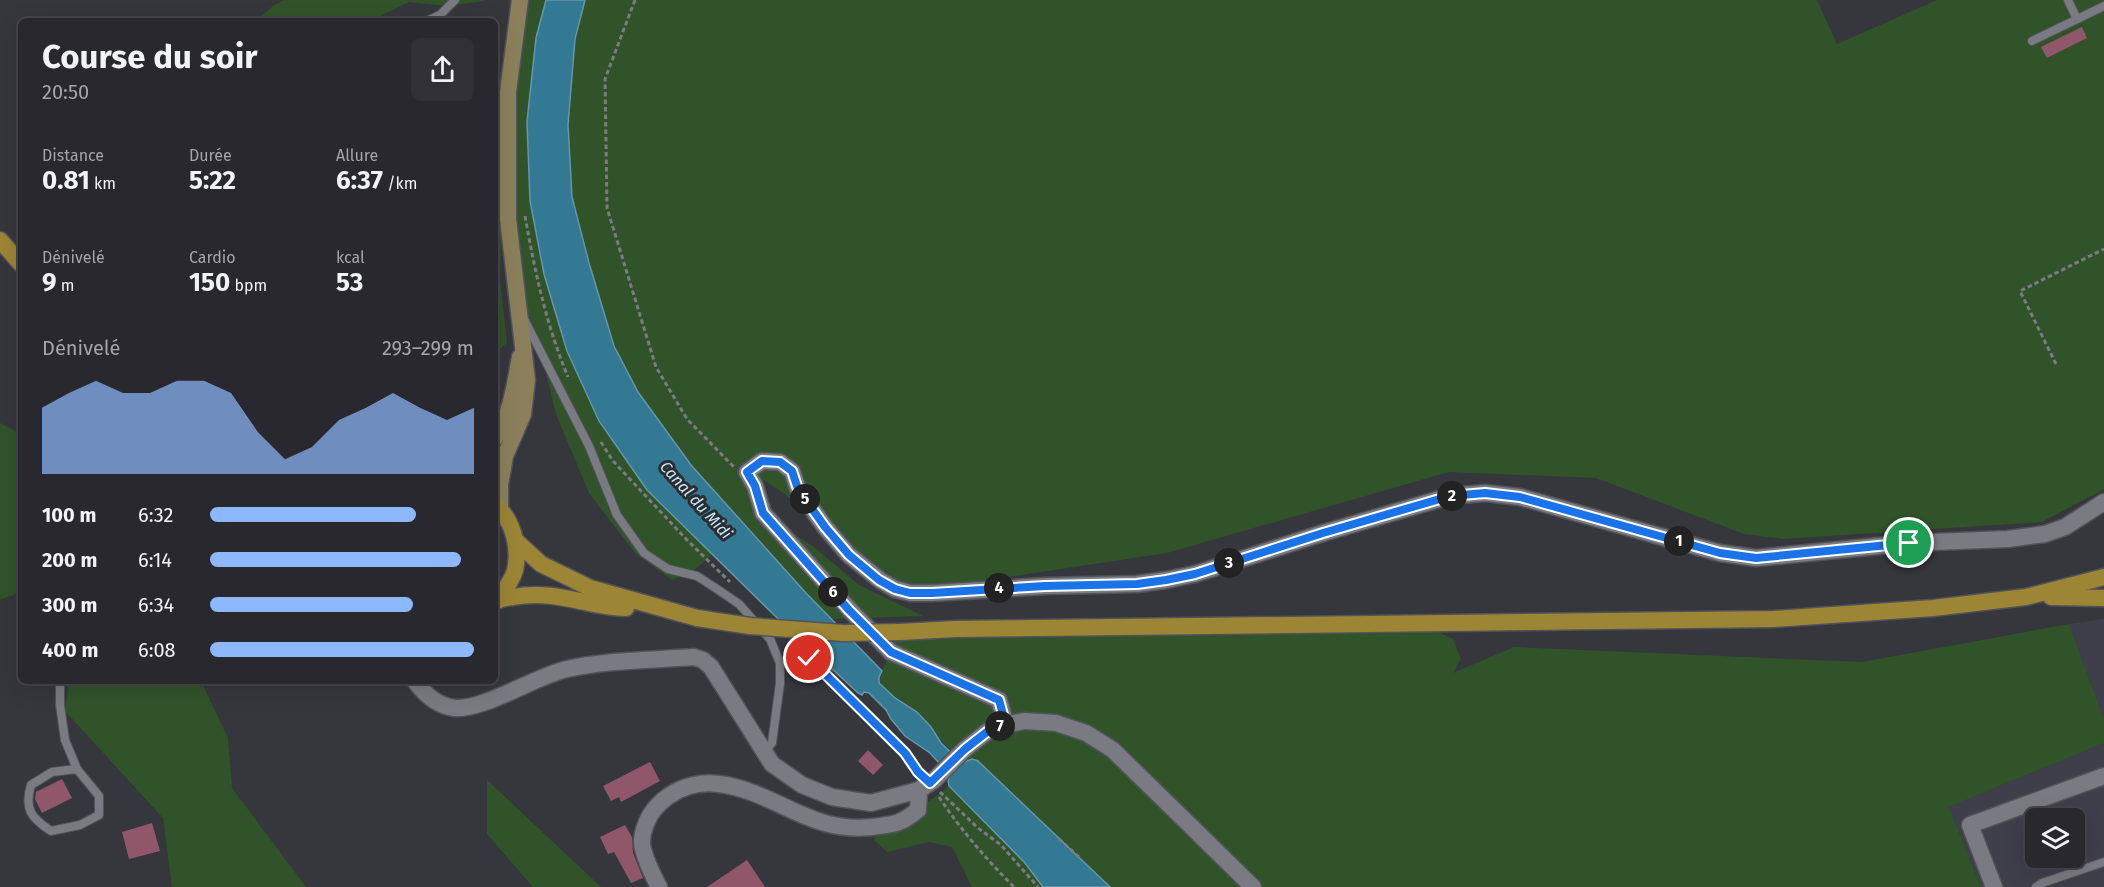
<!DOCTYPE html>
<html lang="fr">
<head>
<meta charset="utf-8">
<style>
  body { margin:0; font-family:"Fira Sans",sans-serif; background:#303036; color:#f1f3f6; height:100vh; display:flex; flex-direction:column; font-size:22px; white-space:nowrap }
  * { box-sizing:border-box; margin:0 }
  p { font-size:20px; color:#a5a6aa }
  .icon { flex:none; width:33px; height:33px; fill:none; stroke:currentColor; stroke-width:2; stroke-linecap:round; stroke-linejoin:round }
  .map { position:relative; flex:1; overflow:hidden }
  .side { position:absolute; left:18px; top:18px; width:480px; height:666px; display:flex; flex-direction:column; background:#28282e; border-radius:9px; box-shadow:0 6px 24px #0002,0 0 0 2px #44444a }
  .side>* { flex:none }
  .fabs { position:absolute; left:2025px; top:808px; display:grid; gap:12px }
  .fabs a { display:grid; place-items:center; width:60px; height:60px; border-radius:9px; background:#28282e; box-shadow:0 6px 24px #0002,0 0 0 2px #44444a; font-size:30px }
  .pin { position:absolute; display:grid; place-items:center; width:51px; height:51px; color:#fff; margin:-26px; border:3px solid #fff; border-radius:50%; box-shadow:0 2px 6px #0007 }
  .km { position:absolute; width:30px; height:30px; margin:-15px; border-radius:50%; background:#222; color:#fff; font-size:16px; line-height:30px; text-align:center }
  .round { display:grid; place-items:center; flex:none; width:63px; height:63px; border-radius:9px; background:#303036 }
  .summary { display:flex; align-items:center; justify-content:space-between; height:102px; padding:0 24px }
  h1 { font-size:33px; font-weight:700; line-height:45px }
  .stats { display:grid; grid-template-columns:repeat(3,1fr); gap:9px; height:102px; padding:6px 24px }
  .stats div { display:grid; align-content:center }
  .stats b { font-size:26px; font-weight:700 }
  .stats small { font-size:16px; font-weight:400 }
  .stats p { font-size:16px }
  .chart { height:168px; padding:12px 24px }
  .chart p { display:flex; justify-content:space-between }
  .chart svg { width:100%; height:108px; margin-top:6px; fill:#8eb8fd; opacity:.7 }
  ul { padding:0 24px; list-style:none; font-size:20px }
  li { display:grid; grid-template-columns:96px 72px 1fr; align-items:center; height:45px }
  li i { height:15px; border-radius:8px; background:#8eb8fd }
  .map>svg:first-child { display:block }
</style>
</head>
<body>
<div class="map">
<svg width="2104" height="887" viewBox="0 0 2104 887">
  <rect width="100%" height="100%" fill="#36363d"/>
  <g fill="#3f3e4b" fill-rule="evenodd">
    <path d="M2104 619V719L2069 624Z"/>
    <path d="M2104 743V887H1981L1949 807ZM2036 819H2074V858H2036Z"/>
  </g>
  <g fill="#31532a">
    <path d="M285 0H484V1L446 6 409 2 370 21H256L274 5Z"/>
    <path d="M520 0H546L536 38 527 122 647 490 712 555 695 569 672 580 635 553 589 493 556 414 536 333 519 308 508 92Z"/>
    <path d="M585 0H1817L1837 44 1937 0H2104V489L2042 522 1783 539 1744 534 1596 478 1449 472 1167 553 949 586 902 584 779 490 743 467 763 513 814 547 859 585 923 616 832 619 806 593 691 465 638 392 616 350 590 267 572 197 568 125 575 39Z"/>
    <path d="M501 235 500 279 507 343 495 353V236Z"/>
    <path d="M0 423 21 434V592L0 600Z"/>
    <path d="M1421 624 1453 639 1461 659 1453 673 1514 647 1862 662 2069 624 2104 719V743L1949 807 1981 887H1110L979 761 963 763 901 700 895 698 879 683V677L900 632Z"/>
    <path d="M69 681H201L228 738 232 788 306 887H172L163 818 65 711Z"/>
    <path d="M487 780 601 887H533L487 834Z"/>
    <path d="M949 786 1025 863 1043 887H972L952 847 929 842 887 852 874 840 877 826 918 810Z"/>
  </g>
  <path fill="#337993" stroke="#6596a9" stroke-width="1.5" d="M546 0H585L575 39 568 125 572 197 589 263 614 346 638 392 691 465 806 593 882 671 879 677V683L895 698 917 712 931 727 941 743 962 763 972 759 978 761 1110 887H1043L1025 863 949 786 948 781 950 775 930 753 905 736 891 719 886 710 869 693 864 692 862 695 858 693 773 614 647 490 599 421 567 351 544 274 530 201 527 122 536 38Z"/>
  <g fill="#90576b">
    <path d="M2082 27 2087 38 2047 58 2041 47Z"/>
    <path d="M868 750 883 765 873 775 858 761Z"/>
    <path d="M650 762 660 781 621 802 619 797 611 801 603 786Z"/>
    <path d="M62 779 72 798 42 813 35 799 36 792Z"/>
    <path d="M152 823 160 851 129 859 122 832Z"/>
    <path d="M625 825 632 837 633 853 643 878 631 883 614 852 608 854 600 837Z"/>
    <path d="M747 860 765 887H707Z"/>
  </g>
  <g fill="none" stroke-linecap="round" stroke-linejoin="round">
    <defs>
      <g id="service">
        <path d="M2068 0 2077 19"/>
        <path d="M427 21 440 15 455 0"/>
        <path d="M2032 41 2104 6"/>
        <path d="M524 319 589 446 617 515 644 553 668 569 697 576 717 589 739 604 770 639 780 663V683L772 743 764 751"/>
        <path d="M60 681V705L65 740 77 769 99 796V815L80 825 51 831C31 818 24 809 31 785L52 772 77 769"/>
        <path d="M2036 887 2042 883 2104 862"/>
      </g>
      <g id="minor">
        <path d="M1006 725 999 700 891 652 850 610 763 513 755 486 747 472 762 461 780 462 792 471 798 489 825 527 849 555 880 580 895 589 911 593H932L1045 586 1137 584 1166 580 1195 574 1323 533 1450 496 1485 493 1520 497 1720 553 1756 558 1909 543 2008 539 2045 534 2065 527 2104 502"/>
        <path d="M659 887C653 876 641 851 642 840 646 802 684 779 719 784 775 791 809 834 872 827 895 824 899 825 918 810L919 790"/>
        <path d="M1994 887 1970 825 2104 776"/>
      </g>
      <path id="tertiary" d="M415 681C425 695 437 706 455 708 484 710 536 676 567 669 608 660 652 660 694 657L703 660 711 667 772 764 802 785 832 797 871 803 919 790 934 780 965 749 992 728 1024 721 1056 723 1086 733 1113 750 1253 887"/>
      <g id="secondary">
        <path d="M495 438C511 416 515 383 520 357"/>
        <path d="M500 509V485L505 456 523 414 527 380 508 219V92L520 0"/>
      </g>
      <g id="primary">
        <path d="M0 240 21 264"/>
        <path d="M495 505C513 519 520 548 515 570 513 579 504 590 500 599"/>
        <path d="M516 541 541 564 590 588 697 618"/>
        <path d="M2051 597 2104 598"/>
        <path d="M495 602C501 598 506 598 513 597 557 589 586 607 626 608"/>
        <path d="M900 632 955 629 1773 619 1933 608 2026 597 2104 577"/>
      </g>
    </defs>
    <use href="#service" stroke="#525258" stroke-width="10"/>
    <use href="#minor" stroke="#525258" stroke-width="19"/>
    <use href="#tertiary" stroke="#525258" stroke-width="19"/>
    <use href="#secondary" stroke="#525258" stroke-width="19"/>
    <use href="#primary" stroke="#525258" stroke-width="19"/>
    <g stroke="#7b7b81" stroke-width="3" stroke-dasharray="4.5 3" stroke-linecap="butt">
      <path d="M635 0 605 79 607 208 656 367 687 419 734 467"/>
      <path d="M525 216C535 272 546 324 568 377"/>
      <path d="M2056 364 2020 291 2104 249"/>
      <path d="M601 442 613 461 688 541 730 582"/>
      <path d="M795 645 905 753 918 771"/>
      <path d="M825 663 837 673"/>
      <path d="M791 665 823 673"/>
      <path d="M940 792 978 828 1001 845 1038 887"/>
      <path d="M939 797C961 830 986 859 1014 887"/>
      <path d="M1059 839 1080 858"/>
    </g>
    <use href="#service" stroke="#7a7a82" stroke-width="8"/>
    <use href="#minor" stroke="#7a7a82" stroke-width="16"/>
    <use href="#tertiary" stroke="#7a7a82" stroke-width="16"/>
    <use href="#secondary" stroke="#8b805b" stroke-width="16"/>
    <use href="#primary" stroke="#9c8535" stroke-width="16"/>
    <defs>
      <path id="primary-bridge" d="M697 618 750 626 843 633 900 632"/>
    </defs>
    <use href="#primary-bridge" stroke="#525258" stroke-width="19" stroke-linecap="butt"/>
    <use href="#primary-bridge" stroke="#9c8535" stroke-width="16"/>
  </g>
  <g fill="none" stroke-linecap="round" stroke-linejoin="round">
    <defs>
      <path id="route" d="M809 658 905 753 918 772 930 783 965 749 992 728 1006 725 999 700 891 652 849 610 763 513 755 486 747 472 762 461 780 462 792 471 798 489 825 527 849 555 879 580 895 589 910 593H932L1045 586 1137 584 1166 580 1195 574 1323 533 1450 496 1485 493 1520 497 1720 553 1756 558 1909 543"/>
    </defs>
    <use href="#route" stroke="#fff" stroke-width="12"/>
    <use href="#route" stroke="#1a73e8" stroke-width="8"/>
  </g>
  <g text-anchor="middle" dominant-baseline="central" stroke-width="6" stroke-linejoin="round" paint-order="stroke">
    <g font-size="16" font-style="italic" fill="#c6ebfb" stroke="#2c2c33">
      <text transform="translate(696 500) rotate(48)">Canal du Midi</text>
    </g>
  </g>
</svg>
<div class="fabs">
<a><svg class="icon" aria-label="layers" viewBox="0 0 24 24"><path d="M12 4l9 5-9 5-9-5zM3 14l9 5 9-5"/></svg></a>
</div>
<div class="pin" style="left:1909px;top:543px;background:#1e9e55"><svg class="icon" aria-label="arrive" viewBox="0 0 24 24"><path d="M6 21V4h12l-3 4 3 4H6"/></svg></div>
<div class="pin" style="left:809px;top:658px;background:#d93025"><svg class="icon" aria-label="check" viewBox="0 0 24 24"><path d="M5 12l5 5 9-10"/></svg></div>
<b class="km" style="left:1679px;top:541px">1</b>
<b class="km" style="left:1452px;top:496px">2</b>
<b class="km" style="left:1229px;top:563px">3</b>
<b class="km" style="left:999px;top:588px">4</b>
<b class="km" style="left:805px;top:499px">5</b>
<b class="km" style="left:833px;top:592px">6</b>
<b class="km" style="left:1000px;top:726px">7</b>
<section class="side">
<div class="summary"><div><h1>Course du soir</h1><p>20:50</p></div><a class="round"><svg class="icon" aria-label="share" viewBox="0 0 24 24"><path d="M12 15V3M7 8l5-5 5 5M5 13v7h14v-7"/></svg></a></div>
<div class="stats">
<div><p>Distance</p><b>0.81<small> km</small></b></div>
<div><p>Durée</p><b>5:22</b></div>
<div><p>Allure</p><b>6:37<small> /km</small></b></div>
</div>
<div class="stats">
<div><p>Dénivelé</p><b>9<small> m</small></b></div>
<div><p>Cardio</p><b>150<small> bpm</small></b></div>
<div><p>kcal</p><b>53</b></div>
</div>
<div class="chart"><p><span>Dénivelé</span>293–299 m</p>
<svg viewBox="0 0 160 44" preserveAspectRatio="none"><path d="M0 44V17L10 11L20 6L30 11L40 11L50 6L60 6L70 11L80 27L90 38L100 33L110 22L120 17L130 11L140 17L150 22L160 17V44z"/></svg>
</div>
<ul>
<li><b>100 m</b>6:32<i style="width:78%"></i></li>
<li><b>200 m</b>6:14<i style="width:95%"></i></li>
<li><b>300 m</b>6:34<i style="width:77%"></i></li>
<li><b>400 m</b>6:08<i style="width:100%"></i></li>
</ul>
</section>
</div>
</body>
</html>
